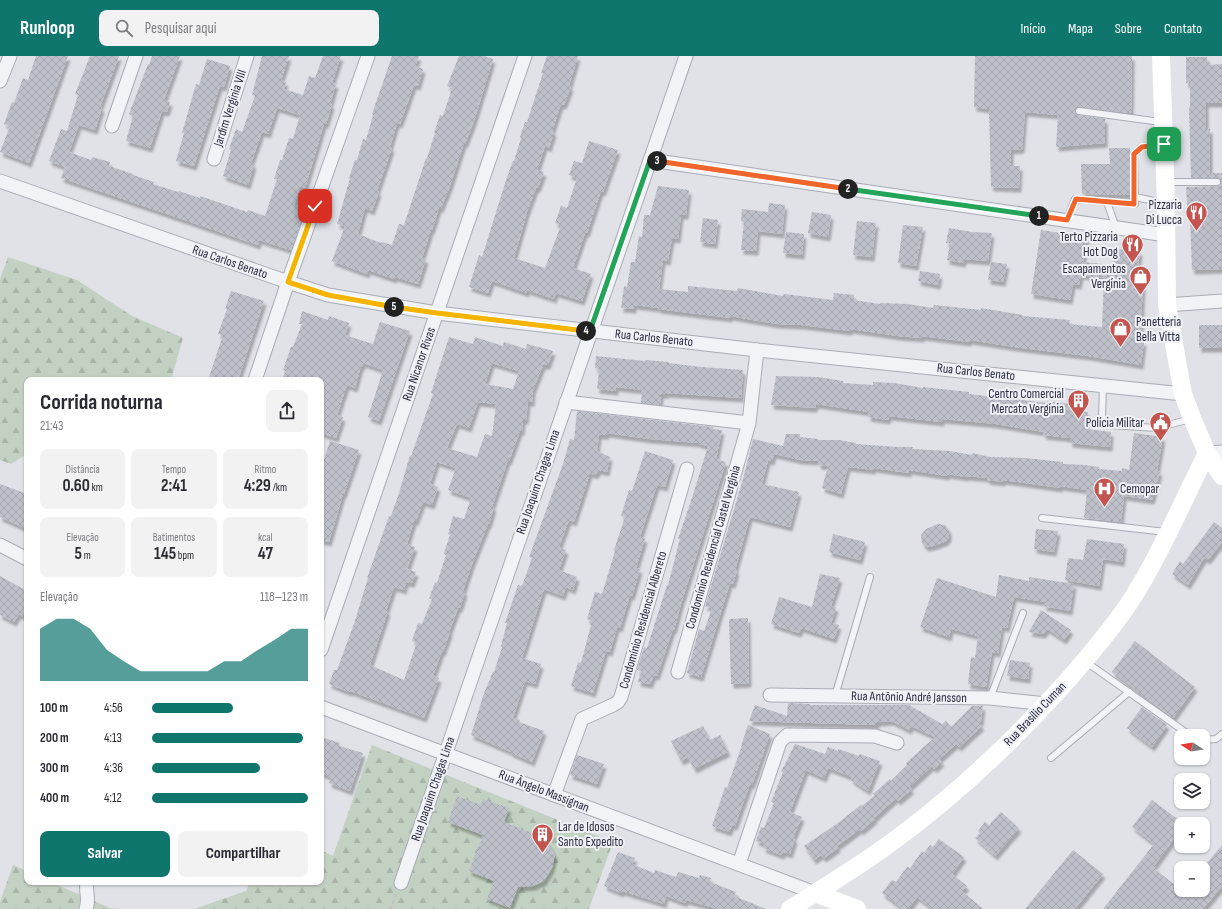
<!DOCTYPE html>
<html lang="pt">
<head>
<meta charset="utf-8">
<style>
  body { margin:0; font-family:"Sofia Sans Condensed",sans-serif; background:#f2f2f3; color:#2b2b33; height:100vh; display:flex; flex-direction:column; font-size:15px; white-space:nowrap }
  * { box-sizing:border-box; margin:0 }
  p { font-size:13px; color:#7c7c81 }
  .icon { flex:none; width:22px; height:22px; fill:none; stroke:currentColor; stroke-width:2; stroke-linecap:round; stroke-linejoin:round }
  .map { position:relative; flex:1; overflow:hidden }
  .sheet { position:absolute; left:24px; top:321px; width:300px; height:508px; display:flex; flex-direction:column; background:#fff; border-radius:8px; box-shadow:0 1px 3px #0004 }
  .sheet>* { flex:none }
  .needle { width:26px; rotate:282deg }
  .fabs { position:absolute; left:1174px; top:673px; display:grid; gap:8px }
  .fabs a { display:grid; place-items:center; width:36px; height:36px; border-radius:8px; background:#fff; box-shadow:0 1px 3px #0004; font-size:20px }
  .pin { position:absolute; display:grid; place-items:center; width:34px; height:34px; color:#fff; margin:-17px; border-radius:8px; box-shadow:0 2px 6px #0006 }
  .km { position:absolute; width:20px; height:20px; margin:-10px; border-radius:50%; background:#222; color:#fff; font-size:11px; line-height:20px; text-align:center }
  .round { display:grid; place-items:center; flex:none; width:42px; height:42px; border-radius:8px; background:#f2f2f3 }
  .headline { display:flex; align-items:center; justify-content:space-between; height:68px; padding:0 16px }
  h1 { font-size:22px; font-weight:700; line-height:30px }
  .figures { display:grid; grid-template-columns:repeat(3,1fr); gap:6px; height:68px; padding:4px 16px }
  .figures div { display:grid; align-content:center; border-radius:8px; background:#f2f2f3; text-align:center }
  .figures b { font-size:17px; font-weight:700 }
  .figures small { font-size:11px; font-weight:400 }
  .figures p { font-size:11px }
  .chart { height:112px; padding:8px 16px }
  .chart p { display:flex; justify-content:space-between }
  .chart svg { width:100%; height:72px; margin-top:4px; fill:#0f766e; opacity:.7 }
  .cta { display:flex; gap:8px; margin-top:auto; padding:8px 16px }
  .cta a { flex:1; height:46px; border-radius:8px; background:#0f766e; color:#fff; font-size:16px; font-weight:700; line-height:46px; text-align:center }
  .cta a+a { background:#f2f2f3; color:#2b2b33 }
  ul { padding:0 16px; list-style:none; font-size:13px }
  li { display:grid; grid-template-columns:64px 48px 1fr; align-items:center; height:30px }
  li i { height:10px; border-radius:5px; background:#0f766e }
  header { display:flex; align-items:center; gap:24px; box-sizing:border-box; height:56px; padding:0 20px; background:#0f766e; color:#fff }
  header strong { font-size:19px }
  nav { display:flex; gap:22px; margin-inline-start:auto; font-size:14px }
  .search { width:280px; height:36px; background:#f2f2f3; display:flex; align-items:center; gap:10px; box-sizing:border-box; padding:0 14px; border-radius:8px; color:#7c7c81; font-size:15px }
  .map>svg:first-child { display:block }
</style>
</head>
<body>
<header>
<strong>Runloop</strong>
<div class="search"><svg class="icon" aria-label="search" viewBox="0 0 24 24"><circle cx="10" cy="10" r="6"/><path d="M15 15l6 6"/></svg>Pesquisar aqui</div>
<nav><a>Início</a><a>Mapa</a><a>Sobre</a><a>Contato</a></nav>
</header>
<div class="map">
<svg width="1222" height="853" viewBox="0 0 1222 853">
  <defs>
    <pattern id="forest-firs" width="22" height="20" patternUnits="userSpaceOnUse"><rect width="22" height="20" fill="#c3d1c2"/><path d="M5 1l3.5 6h-7zM16 11l3.5 6h-7z" fill="#a8b4a8"/></pattern>
    <pattern id="building-cross-hatch" width="8" height="8" patternUnits="userSpaceOnUse"><rect width="8" height="8" fill="#bec0ca"/><path d="M0 0l8 8M0 8l8-8" fill="none" stroke="#a3a5af"/></pattern>
    <filter id="shadow"><feDropShadow dx="2.5" dy="4.5" stdDeviation="1" flood-color="#0004"/></filter>
  </defs>
  <rect width="100%" height="100%" fill="#e0e2e8"/>
  <g fill="url(#forest-firs)">
    <path d="M8 201 77 224 132 260 183 282 171 324H27V398L11 408 0 404V223Z"/>
    <path d="M372 689 613 786 589 853H194L246 835 250 826H321V794L333 800Z"/>
    <path d="M13 809 27 815V826H51L110 852 124 853H0V846Z"/>
  </g>
  <g fill="url(#building-cross-hatch)" fill-rule="evenodd" filter="url(#shadow)">
    <path d="M36 0H68L29 107 0 96 10 70 4 68 12 46 14 47 23 22 28 24Z"/>
    <path d="M90 0H119L100 51 102 52 95 74 79 69 69 96 91 104 92 101 110 106 109 110 133 118V119L154 126 153 128 178 136 179 135 200 142V140L247 156 248 154 265 160 277 123H274L280 104H282L289 82 293 83 300 59 277 52 268 78 262 76 251 107 254 108 248 129 223 120 231 94 229 93 236 73 242 76 255 40 252 39 262 0H289L281 24 286 26 284 33 303 39 309 20 315 22 323 0H341L332 27 336 28 330 48 332 49 326 68H324L305 132 300 130 294 150 305 154 291 194 259 184 258 189 61 122 65 111 49 105 61 73 67 75 78 39 75 38Z"/>
    <path d="M152 0H180L164 44 170 46 167 56 162 55 150 92 126 85 133 60 129 58 148 8 149 9Z"/>
    <path d="M392 0H419L415 10 423 13 418 30 414 29 400 68 397 67 390 91 392 92 377 135 379 136 372 155 365 152 358 178 381 187 382 186 392 189 399 168 404 169 426 102H427L435 77H434L440 59 443 60 452 32 447 30 459 0H484L493 3 474 65 465 88 464 87 450 130 441 152H439L432 174H431L422 202 426 203 418 228 395 221 394 223 368 214 367 218 332 205 345 170 337 168 350 122H349L355 104H357L363 83 366 84 373 59 372 58Z"/>
    <path d="M547 0H578L569 30 571 31 564 49 561 48 552 75 554 76 549 92 545 90 537 114 544 116 538 132H536L527 156 514 202 545 212 561 169 555 167 561 150 567 152 577 122 569 119 574 105 582 107 589 85 618 94 603 136 601 135 587 177H585L573 212 591 218 582 245 556 237 554 243 527 234V237L492 225 488 237 469 231 479 199 482 201 507 121 513 105H514L521 82 520 81 525 66H527L543 17H541Z"/>
    <path d="M975 0H1132L1131 57 1077 51 1075 55 1078 59 1114 64 1105 63V87L1056 91 1058 59 1025 56 1022 93 1011 94V110H1020L1019 132 991 131 989 53 974 51Z"/>
    <path d="M1186 1H1207L1208 9 1222 8V47H1206V73H1210V117H1222V213L1192 214 1190 160H1188L1186 131 1217 130 1221 129V126L1217 122H1191L1189 51H1190V27H1186Z"/>
    <path d="M207 3 230 10 224 31 220 30 194 110 176 105 184 77H182L196 28 199 29Z"/>
    <path d="M1109 92H1130V139L1082 138 1081 108H1110Z"/>
    <path d="M658 130 689 134 686 159H681L678 183 672 182 668 205 663 204 659 233 688 236V230L737 235 738 232 783 240 784 238 833 244 834 237 854 239V244L880 248 881 247 908 248 933 252 934 249 981 254V252L1023 259 1022 260 1070 264 1069 268 1102 271 1104 222 1081 219 1079 229 1073 228 1070 244 1031 238 1041 174 1087 181 1083 206 1113 209 1115 193 1140 195 1136 227 1143 228 1140 285 1144 286 1141 309 1088 300 1022 292 969 284V286L922 280V282L898 280 850 273V275L801 269 777 268 730 260V262L658 253V252L634 249V253L621 252 624 230 627 231 631 206H635L639 180 642 181 644 159H650Z"/>
    <path d="M769 147 785 149 782 178 758 175 756 195 741 194 744 166 741 165 742 153 768 156Z"/>
    <path d="M812 156 831 159 828 181 808 177Z"/>
    <path d="M703 162 718 164 715 188 700 186Z"/>
    <path d="M857 165 876 167 872 201 853 199Z"/>
    <path d="M903 169 923 171 916 210 898 207Z"/>
    <path d="M949 172 972 176 992 177 988 205 964 203 963 207 947 204 950 187H946Z"/>
    <path d="M786 176 804 178 802 199 783 197Z"/>
    <path d="M991 206 1007 208 1003 226 988 224Z"/>
    <path d="M920 215 940 218 938 229 918 225Z"/>
    <path d="M231 235 264 245 238 324H208L223 279 218 278 227 253H225Z"/>
    <path d="M302 255 328 264 329 260 349 267 345 279 373 288 380 266 410 275 379 365 368 361 383 314 363 307 362 311 361 310 355 332 347 329 337 359 343 361 336 382 321 377V361L324 351 321 350V324H282L285 315 283 314 291 291H293L302 268H299Z"/>
    <rect x="1199" y="269" width="23" height="23"/>
    <path d="M449 281 473 288 475 281 503 290 504 286 526 293 527 288 553 295 548 309H543L533 334 532 346H528L526 364H523L522 375H520L509 405 508 404 492 451H494L489 468H488L472 508 463 535 465 536 460 552H458L449 576H450L443 596 442 595 433 620 439 622 424 662 350 635 349 636 329 628 334 614H337L355 565 368 522H367L389 460H391L399 437 410 399 411 400 433 338 431 337ZM492 307 519 315 513 333 485 328ZM478 346 496 348 492 380 485 378 477 401 447 392 457 368 469 372ZM437 406 456 412 448 434 471 442 464 463 453 460 448 478H450L444 498 446 499 437 527 435 526 429 543H432L422 568 418 567 412 585 417 586 404 624 370 609 388 555H386L394 531 404 534 406 526 412 527 416 516 407 513 415 491 407 488 414 465H416L423 446 432 449 438 431 430 428Z"/>
    <path d="M596 300 645 305V304L669 306V307L701 311 743 314 741 342 666 337V338H661L660 349 641 347 642 334 616 331V335L597 333 599 313 595 312Z"/>
    <path d="M776 320 818 321 843 325V327L873 329V326L894 327 923 332V331L969 336V338L1047 347V345L1071 348 1070 354 1088 356 1086 373 1111 376 1110 391 1070 387V382L1043 379 1044 376 996 368 942 363V366L889 360 888 364 868 361 869 356 816 348 815 352 771 349Z"/>
    <path d="M577 355 713 371V373L722 374 716 403 726 406 681 548 674 574 673 573 657 620 654 619 650 628 638 626 641 615 637 614 644 591 647 592 667 529H668L680 483H678L692 442 708 390 699 388V387L649 383 607 377 606 379H599L597 395 610 401 607 416 599 414 595 419 590 417 574 466 569 464 559 491 566 494 559 514 577 521 573 534 566 531 563 540 544 533 522 602 541 608 535 628 525 625 513 662 520 664 519 666 544 675 532 706 511 697V696L490 687 471 679 484 637 493 616H494L502 591 501 590 507 567H505L518 529 522 530 532 502 529 501 563 408 570 383 574 384Z"/>
    <path d="M1134 377 1163 381 1157 415 1160 416 1152 444 1124 440 1121 466 1084 462 1087 434 1060 430V432L1003 424V426L987 424V422L966 420V421L947 418V420L909 414V417L873 412V414L848 411 841 438 822 432 828 410 818 409 819 405 800 404 774 398 772 405 768 404 762 428 799 436 790 471 750 461 735 514H737L733 528 730 527 701 621 687 617 697 580 699 573 704 575 712 552 705 550 743 423 753 383 783 390 786 378H800V381L818 383V384H839L856 387V388L898 391H913L912 393 950 395 972 399V397L990 401 1025 402 1063 406V408L1085 409 1099 411V413L1122 415V412L1129 414Z"/>
    <path d="M330 385 359 394 344 438H343L329 486 321 484V412Z"/>
    <path d="M645 395 673 404 665 431 657 429 640 481 645 482 636 512 640 513 632 540 630 539 620 572 617 571 610 596 606 595 593 637 571 630 578 606 581 607 592 565 587 563 595 536 602 538 615 495 614 494 625 461 621 460 629 434 632 435Z"/>
    <path d="M0 428 27 438V473L0 461Z"/>
    <path d="M1214 466 1222 472V486L1208 504 1204 502 1188 529 1172 518 1180 505 1183 508Z"/>
    <path d="M938 468 945 469 949 474V481L946 485 933 490 926 491 922 487 921 479 926 473Z"/>
    <path d="M1036 473 1058 475 1054 496 1034 493Z"/>
    <path d="M833 478 865 486 860 504 829 496Z"/>
    <path d="M1087 483 1124 488 1122 506 1103 503 1099 530 1065 524 1068 502 1083 504Z"/>
    <path d="M820 518 840 522 831 550 836 551 831 567 839 569 834 583 801 572 799 577 771 568 779 541 812 551Z"/>
    <path d="M999 519 1029 525V521L1074 528 1070 555 1043 550 1046 546 1014 541 1007 572 1002 571 998 597 992 596 986 631 968 628 971 601 975 602 978 580 951 573 949 581 920 571 937 522 996 541Z"/>
    <path d="M0 520 27 535V563L19 558 14 566 0 559Z"/>
    <path d="M1041 554 1071 574 1064 584 1047 573 1043 578 1029 576Z"/>
    <path d="M748 562 749 627 731 628 729 563Z"/>
    <path d="M1135 585 1195 631 1173 662 1112 616Z"/>
    <path d="M1010 604 1030 607 1028 623 1007 620Z"/>
    <path d="M788 647 810 648V649H909L942 668 946 665 951 671 972 650H983L981 665 979 667 982 670 959 691 956 688 939 703 942 706 934 713 932 710 909 731 912 733 898 745 896 742 874 762 875 763 861 775 860 773 848 782 837 790 838 792 824 802 821 799 814 804 804 790 838 767 862 748 861 751 875 739 873 738 890 723 891 725 907 709 906 707 935 681 911 670 909 674 891 665 877 666V669L749 665 755 649 787 660Z"/>
    <path d="M1142 651 1167 669 1152 691 1127 672Z"/>
    <path d="M748 669 770 678 752 729 750 728 735 770 732 769 729 776 712 770 725 731 727 732 742 689 741 690Z"/>
    <path d="M703 670 710 684 720 679 728 696 694 713 688 701 681 705 671 685Z"/>
    <path d="M321 681 340 687 339 690 363 697 350 735 329 727 331 721 321 717Z"/>
    <path d="M795 688 825 698 828 691 838 695V693L859 700V698L880 705 868 735 851 724 852 721 828 712 824 722 806 714 790 756 802 761 793 782 795 783 790 798 784 796 781 799 763 792 765 788 756 785 761 771 764 772 774 747 771 746 783 716H781Z"/>
    <path d="M577 699 604 708 597 728 570 719Z"/>
    <path d="M457 740 481 749 483 743 509 752 504 766 539 780 550 789 555 799 552 812 544 825 533 830 518 831 510 852 487 843 494 825 469 815 483 779 448 766Z"/>
    <path d="M1152 744 1184 768H1181V773L1154 810 1157 812 1156 814 1181 834H1203V812L1222 789V830L1203 853H1103L1154 788 1132 771Z"/>
    <path d="M1001 756 1019 772 995 800 975 782 980 777 978 775 985 766 989 769Z"/>
    <path d="M939 783 964 801 952 818 967 830 962 835 983 853H933L917 841 908 853H903L882 837 892 824 896 826 907 811 910 812 922 795 924 797 930 789 933 791Z"/>
    <path d="M1073 794 1103 818 1075 853H1025Z"/>
    <path d="M618 796 635 802 632 808 654 817 655 814 676 821 678 816 699 822 700 819 711 822 710 826 736 836 734 840 766 853H718L686 844 685 847 666 840 664 848 622 835 621 837 604 830Z"/>
  </g>
  <g fill="none" stroke-linecap="round" stroke-linejoin="round">
    <defs>
      <g id="lane">
        <path d="M1079 55 1161 66"/>
        <path d="M1167 126H1217"/>
        <path d="M1135 141 1164 147"/>
        <path d="M1107 146 1116 172"/>
        <path d="M1067 164 1075 143 1135 148 1134 98 1142 91 1162 88"/>
        <path d="M1103 329 1102 361 1104 367 1110 369 1156 372 1191 363"/>
        <path d="M1042 462 1166 476"/>
        <path d="M1086 606 1191 680"/>
        <path d="M835 640 870 521"/>
        <path d="M990 642 1023 557"/>
        <path d="M1203 684 1216 683 1222 678"/>
        <path d="M1051 702 1129 636"/>
      </g>
      <g id="street">
        <path d="M0 25 10 0"/>
        <path d="M112 70 136 0"/>
        <path d="M214 103 247 0"/>
        <path d="M650 104 1166 179"/>
        <path d="M0 125 288 226 328 239 437 257 757 294 1183 338"/>
        <path d="M1167 249 1222 245"/>
        <path d="M255 324 288 226 368 0"/>
        <path d="M566 346 749 367"/>
        <path d="M1207 397 1222 396"/>
        <path d="M0 489 27 503"/>
        <path d="M321 594 525 0"/>
        <path d="M678 616 749 367 757 294"/>
        <path d="M770 639 990 642 1046 648"/>
        <path d="M321 651 815 837"/>
        <path d="M554 739 582 663 613 649 618 646 621 641 687 413"/>
        <path d="M739 808 780 686 787 679 875 680 897 687"/>
        <path d="M401 827 686 0"/>
        <path d="M86 853C90 843 85 836 87 826"/>
      </g>
    </defs>
    <use href="#lane" stroke="#a9acb5" stroke-width="8"/>
    <use href="#street" stroke="#a9acb5" stroke-width="15"/>
    <path stroke="#bec0c6" stroke-width="2.5" stroke-dasharray="3 3" stroke-linecap="butt" d="M391 853 396 838"/>
    <use href="#lane" stroke="#f2f3f6" stroke-width="6"/>
    <use href="#street" stroke="#f2f3f6" stroke-width="13"/>
    <g stroke="#fff" stroke-width="18">
      <path d="M1161 0 1166 147 1167 249 1183 338 1192 362 1207 397 1222 420"/>
      <path d="M815 837 857 853"/>
      <path d="M790 853C823 832 856 812 888 789 950 744 1007 691 1059 634 1084 606 1109 577 1130 546 1160 499 1182 447 1207 397"/>
    </g>
  </g>
  <g fill="none" stroke-linecap="round" stroke-linejoin="round">
    <defs>
      <path id="split-1" d="M1039 160 1067 164 1076 143 1134 148V98L1142 91 1164 88"/>
      <path id="split-2" d="M848 133 1039 160"/>
      <path id="split-3" d="M657 105 848 133"/>
      <path id="split-4" d="M586 275H590L650 104 657 105"/>
      <path id="split-5" d="M394 251 437 257 586 275"/>
      <path id="split-6" d="M315 150 288 226 328 239 394 251"/>
    </defs>
    <use href="#split-1" stroke="#fff" stroke-width="8"/>
    <use href="#split-2" stroke="#fff" stroke-width="8"/>
    <use href="#split-3" stroke="#fff" stroke-width="8"/>
    <use href="#split-4" stroke="#fff" stroke-width="8"/>
    <use href="#split-5" stroke="#fff" stroke-width="8"/>
    <use href="#split-6" stroke="#fff" stroke-width="8"/>
    <use href="#split-1" stroke="#f0652b" stroke-width="5"/>
    <use href="#split-2" stroke="#22a559" stroke-width="5"/>
    <use href="#split-3" stroke="#f0652b" stroke-width="5"/>
    <use href="#split-4" stroke="#22a559" stroke-width="5"/>
    <use href="#split-5" stroke="#f5b400" stroke-width="5"/>
    <use href="#split-6" stroke="#f5b400" stroke-width="5"/>
  </g>
  <defs>
    <symbol id="restaurant-pin" viewBox="-11 -11 22 30"><path d="M0 17L-7.5 6A9.5 9.5 0 1 1 7.5 6Z" fill="#c4554e" stroke="#eff1f6"/><path d="M-5-6h1v4h1v-4h1v4h1v-4h1v5L-1.5 .5V6h-2V.5L-5-1ZM5-6V6H3V1.5H1.5Q1.5-4 5-6Z" fill="#fff"/></symbol>
    <symbol id="shop-pin" viewBox="-11 -11 22 30"><path d="M0 17L-7.5 6A9.5 9.5 0 1 1 7.5 6Z" fill="#c4554e" stroke="#eff1f6"/><path d="M-5-2.5h2.3a2.7 3.5 0 0 1 5.4 0H5L5.5 6h-11ZM-1.5-2.5h3a1.5 2.3 0 0 0-3 0Z" fill="#fff"/></symbol>
    <symbol id="building-pin" viewBox="-11 -11 22 30"><path d="M0 17L-7.5 6A9.5 9.5 0 1 1 7.5 6Z" fill="#c4554e" stroke="#eff1f6"/><path d="M-4-6H4V6H1V3H-1V6H-4ZM-2.5-4.3h1.7v1.8h-1.7ZM.8-4.3h1.7v1.8H.8ZM-2.5-1h1.7V.8h-1.7ZM.8-1h1.7V.8H.8Z" fill="#fff"/></symbol>
    <symbol id="civic-pin" viewBox="-11 -11 22 30"><path d="M0 17L-7.5 6A9.5 9.5 0 1 1 7.5 6Z" fill="#c4554e" stroke="#eff1f6"/><path d="M-.6-6.5H3V-4.5H.6V-3L4-1V1h2V6H-6V1h2V-1L-.6-3ZM-1.2 2.5V6h2.4V2.5Z" fill="#fff"/></symbol>
    <symbol id="hospital-pin" viewBox="-11 -11 22 30"><path d="M0 17L-7.5 6A9.5 9.5 0 1 1 7.5 6Z" fill="#c4554e" stroke="#eff1f6"/><path d="M-5-5h3v3.5h4V-5h3V5h-3V1.5h-4V5h-3Z" fill="#fff"/></symbol>
  </defs>
  <g fill-rule="evenodd">
    <use href="#restaurant-pin" x="1184" y="144" width="25" height="34"/>
    <use href="#restaurant-pin" x="1120" y="176" width="25" height="34"/>
    <use href="#shop-pin" x="1128" y="208" width="25" height="34"/>
    <use href="#shop-pin" x="1108" y="260" width="25" height="34"/>
    <use href="#building-pin" x="1066" y="332" width="25" height="34"/>
    <use href="#civic-pin" x="1148" y="354" width="25" height="34"/>
    <use href="#hospital-pin" x="1092" y="420" width="25" height="34"/>
    <use href="#building-pin" x="530" y="766" width="25" height="34"/>
  </g>
  <g text-anchor="middle" dominant-baseline="central" stroke-width="4" stroke-linejoin="round" paint-order="stroke">
    <g font-size="13" fill="#2a2d3e" stroke="#eff1f6">
      <text transform="translate(230 52) rotate(-72)">Jardim Vergínia VIII</text>
      <text transform="translate(230 206) rotate(19)">Rua Carlos Benato</text>
      <text transform="translate(654 282) rotate(6)">Rua Carlos Benato</text>
      <text transform="translate(419 308) rotate(-71)">Rua Nicanor Rivas</text>
      <text transform="translate(976 316) rotate(6)">Rua Carlos Benato</text>
      <text transform="translate(538 426) rotate(-71)">Rua Joaquim Chagas Lima</text>
      <text transform="translate(713 491) rotate(-74)">Condomínio Residencial Castel Vergínia</text>
      <text transform="translate(643 564) rotate(-74)">Condomínio Residencial Albereto</text>
      <text transform="translate(909 641) rotate(1)">Rua Antônio André Jansson</text>
      <text transform="translate(1035 658) rotate(-46)">Rua Brasílio Cuman</text>
      <text transform="translate(433 733) rotate(-71)">Rua Joaquim Chagas Lima</text>
      <text transform="translate(544 735) rotate(21)">Rua Ângelo Massignan</text>
    </g>
    <g font-size="13" fill="#2a2d3e" stroke="#eff1f6" text-anchor="end">
      <text x="1182" y="149">Pizzaria<tspan x="1182" dy="15">Di Lucca</tspan></text>
      <text x="1118" y="181">Terto Pizzaria<tspan x="1118" dy="15">Hot Dog</tspan></text>
      <text x="1126" y="213">Escapamentos<tspan x="1126" dy="15">Vergínia</tspan></text>
      <text x="1136" y="266" text-anchor="start">Panetteria<tspan x="1136" dy="15">Bella Vitta</tspan></text>
      <text x="1064" y="338">Centro Comercial<tspan x="1064" dy="15">Mercato Vergínia</tspan></text>
      <text x="1144" y="367">Polícia Militar</text>
      <text x="1120" y="433" text-anchor="start">Cemopar</text>
      <text x="558" y="771" text-anchor="start">Lar de Idosos<tspan x="558" dy="15">Santo Expedito</tspan></text>
    </g>
  </g>
</svg>
<div class="fabs">
<a><svg class="needle" viewBox="-14 -14 28 28"><path d="M0-13l5 13h-10z" fill="#e53935"/><path d="M0 13l5-13h-10z" fill="#7c7c81"/></svg></a>
<a><svg class="icon" aria-label="layers" viewBox="0 0 24 24"><path d="M12 4l9 5-9 5-9-5zM3 14l9 5 9-5"/></svg></a>
<a>+</a>
<a>−</a>
</div>
<div class="pin" style="left:1164px;top:88px;background:#1e9e55"><svg class="icon" aria-label="arrive" viewBox="0 0 24 24"><path d="M6 21V4h12l-3 4 3 4H6"/></svg></div>
<div class="pin" style="left:315px;top:150px;background:#d93025"><svg class="icon" aria-label="check" viewBox="0 0 24 24"><path d="M5 12l5 5 9-10"/></svg></div>
<b class="km" style="left:1039px;top:160px">1</b>
<b class="km" style="left:848px;top:133px">2</b>
<b class="km" style="left:657px;top:105px">3</b>
<b class="km" style="left:586px;top:275px">4</b>
<b class="km" style="left:394px;top:251px">5</b>
<section class="sheet">
<div class="headline"><div><h1>Corrida noturna</h1><p>21:43</p></div><a class="round"><svg class="icon" aria-label="share" viewBox="0 0 24 24"><path d="M12 15V3M7 8l5-5 5 5M5 13v7h14v-7"/></svg></a></div>
<div class="figures">
<div><p>Distância</p><b>0.60<small> km</small></b></div>
<div><p>Tempo</p><b>2:41</b></div>
<div><p>Ritmo</p><b>4:29<small> /km</small></b></div>
</div>
<div class="figures">
<div><p>Elevação</p><b>5<small> m</small></b></div>
<div><p>Batimentos</p><b>145<small> bpm</small></b></div>
<div><p>kcal</p><b>47</b></div>
</div>
<div class="chart"><p><span>Elevação</span>118–123 m</p>
<svg viewBox="0 0 160 44" preserveAspectRatio="none"><path d="M0 44V12L10 6L20 6L30 12L40 25L50 32L60 38L70 38L80 38L90 38L100 38L110 32L120 32L130 25L140 19L150 12L160 12V44z"/></svg>
</div>
<ul>
<li><b>100 m</b>4:56<i style="width:52%"></i></li>
<li><b>200 m</b>4:13<i style="width:97%"></i></li>
<li><b>300 m</b>4:36<i style="width:69%"></i></li>
<li><b>400 m</b>4:12<i style="width:100%"></i></li>
</ul>
<div class="cta"><a>Salvar</a><a>Compartilhar</a></div>
</section>
</div>
</body>
</html>
